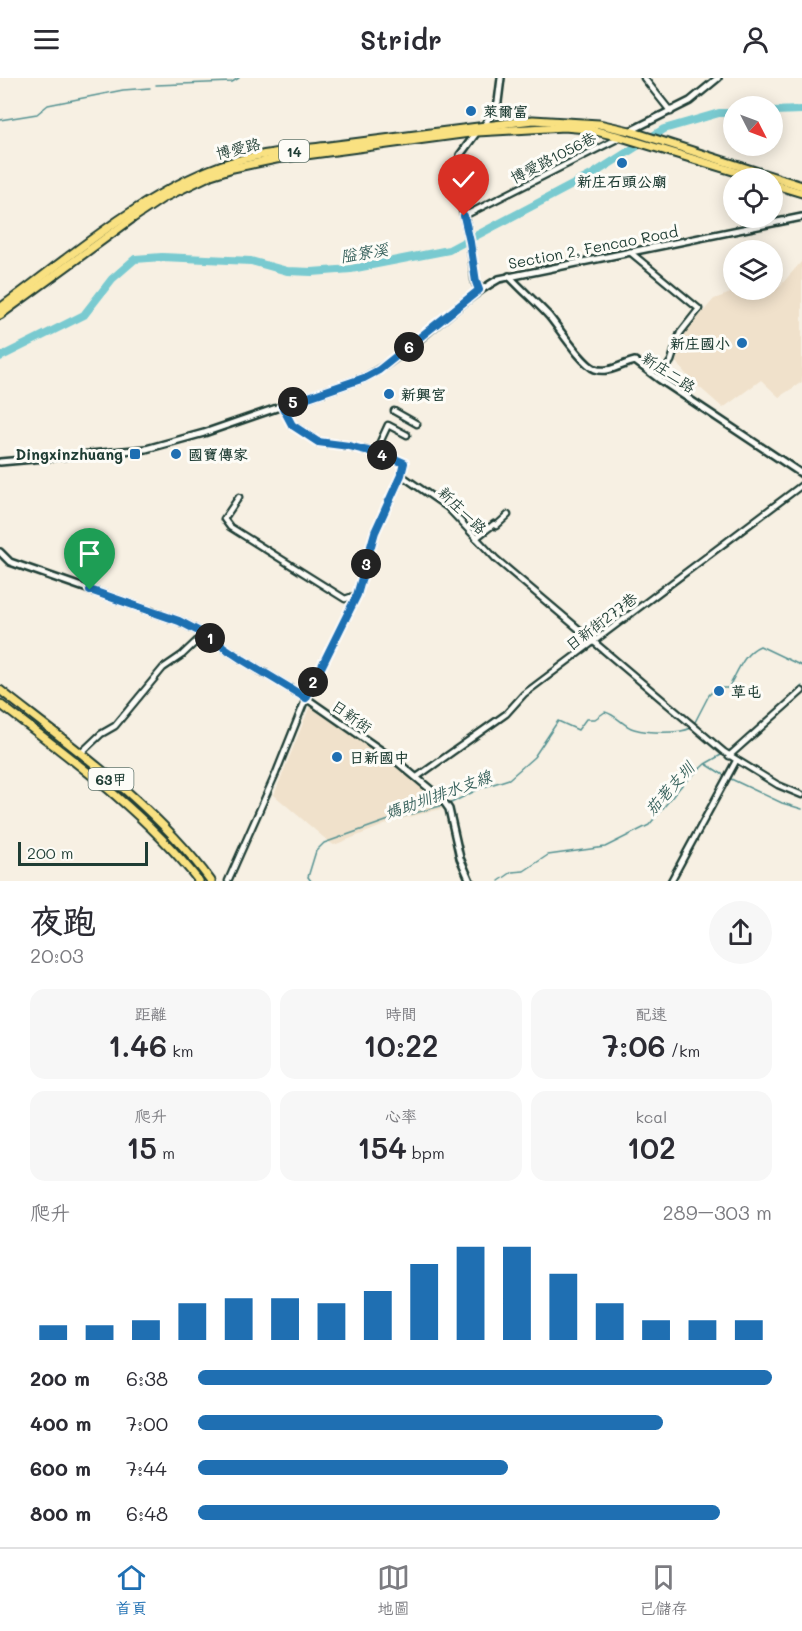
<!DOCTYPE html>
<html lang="zh-TW">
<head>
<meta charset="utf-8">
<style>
  body { margin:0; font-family:Mali,"LXGW WenKai TC",sans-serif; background:#f7f7f7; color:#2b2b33; height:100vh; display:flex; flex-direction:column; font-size:22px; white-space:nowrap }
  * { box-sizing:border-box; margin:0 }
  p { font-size:20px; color:#7c7c81 }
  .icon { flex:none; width:33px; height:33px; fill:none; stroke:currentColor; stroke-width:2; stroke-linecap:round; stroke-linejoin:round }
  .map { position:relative; height:803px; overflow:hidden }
  .drawer { display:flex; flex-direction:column; background:#fff; flex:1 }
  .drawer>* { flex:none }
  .needle { width:39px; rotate:132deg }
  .fabs { position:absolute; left:723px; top:18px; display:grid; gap:12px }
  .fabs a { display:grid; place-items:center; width:60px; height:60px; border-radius:50%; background:#fff; box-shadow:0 3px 15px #0003; font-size:30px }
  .scale { position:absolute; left:18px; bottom:15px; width:130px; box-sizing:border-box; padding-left:6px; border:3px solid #1f3d34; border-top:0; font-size:16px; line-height:21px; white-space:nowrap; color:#1f3d34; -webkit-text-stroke:4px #fdfcf7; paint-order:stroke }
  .pin { position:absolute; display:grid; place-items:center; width:51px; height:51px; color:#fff; margin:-62px -26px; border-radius:50% 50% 50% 0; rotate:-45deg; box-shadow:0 0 6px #0007 }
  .pin .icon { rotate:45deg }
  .km { position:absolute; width:30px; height:30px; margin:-15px; border-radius:50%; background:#222; color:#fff; font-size:16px; line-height:30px; text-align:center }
  .round { display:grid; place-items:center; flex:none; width:63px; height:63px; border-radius:32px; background:#f7f7f7 }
  .headline { display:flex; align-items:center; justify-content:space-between; height:102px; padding:0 30px }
  h1 { font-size:33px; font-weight:600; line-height:45px }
  .stats { display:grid; grid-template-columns:repeat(3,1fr); gap:9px; height:102px; padding:6px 30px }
  .stats div { display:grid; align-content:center; border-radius:15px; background:#f7f7f7; text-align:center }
  .stats b { font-size:30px; font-weight:600 }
  .stats small { font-size:16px; font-weight:400 }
  .stats p { font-size:16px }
  .chart { height:168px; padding:12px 30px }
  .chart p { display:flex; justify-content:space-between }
  .chart svg { width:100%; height:108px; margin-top:6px; stroke:#1f6fb2; stroke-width:6 }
  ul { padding:0 30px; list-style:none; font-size:20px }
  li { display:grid; grid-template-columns:96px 72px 1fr; align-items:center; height:45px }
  li i { height:15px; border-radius:8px; background:#1f6fb2 }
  header { display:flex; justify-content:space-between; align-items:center; height:78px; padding:0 30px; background:#fff; font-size:27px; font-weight:600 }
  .tab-bar { display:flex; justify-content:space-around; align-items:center; height:84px; border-top:2px solid #e1e1e2; background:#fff; font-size:16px; color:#7c7c81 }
  .tab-bar a { display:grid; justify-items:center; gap:3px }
  .tab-bar .active { color:#1f6fb2 }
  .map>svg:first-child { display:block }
</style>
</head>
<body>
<header><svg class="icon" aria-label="menu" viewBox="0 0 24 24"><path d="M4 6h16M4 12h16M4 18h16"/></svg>Stridr<svg class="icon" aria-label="person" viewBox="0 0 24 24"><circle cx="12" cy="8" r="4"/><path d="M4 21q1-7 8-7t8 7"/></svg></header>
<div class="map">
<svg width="802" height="803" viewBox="0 0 802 803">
  <rect width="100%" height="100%" fill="#f7f0e3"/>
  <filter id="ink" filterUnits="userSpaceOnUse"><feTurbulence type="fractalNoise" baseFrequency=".0167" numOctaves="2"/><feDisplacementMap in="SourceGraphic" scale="12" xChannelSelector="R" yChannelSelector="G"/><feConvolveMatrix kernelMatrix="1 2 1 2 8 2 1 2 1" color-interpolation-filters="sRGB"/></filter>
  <g filter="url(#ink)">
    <g fill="#f0e1cb">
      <path d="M802 183V304L779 319 761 302 723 330 689 300 676 284 683 257 714 221 739 212H772L773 207 780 208Z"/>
      <path d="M310 628 414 700 444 725 445 730 397 742 334 767 329 764 274 717Z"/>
    </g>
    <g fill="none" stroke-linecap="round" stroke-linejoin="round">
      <g stroke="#559292" stroke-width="1.5">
        <path d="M156 7 232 4 239 0"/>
        <path d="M0 42 37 36 48 27 123 12 150 10"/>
        <path d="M774 635 802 608"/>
        <path d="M694 646 709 617 716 610H728C737 596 743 575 760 568L802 588"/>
        <path d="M706 686 725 698"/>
        <path d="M729 700 782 725 802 731"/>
        <path d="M449 726 481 710 509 701 534 679 558 643 578 652 586 641H595L605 634C617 637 623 648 634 651 648 655 679 656 691 650"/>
        <path d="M311 803 308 799 316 773 324 765 386 743 444 727"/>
        <path d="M499 803 512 794 524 793 548 777 605 769 649 747 682 707 705 686 737 668 746 660"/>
      </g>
      <g stroke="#79cad0" stroke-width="8">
        <path d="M772 33 802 32"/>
        <path d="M0 279 84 237 112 201 135 181 162 179 251 183 287 193 312 194 351 191 449 172 593 96 664 51 719 35H734"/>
      </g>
      <defs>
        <g id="minor">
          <path d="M644 0 671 34"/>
          <path d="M464 138 621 59"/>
          <path d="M630 174 699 231 680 255 671 283 659 301"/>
          <path d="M394 333 417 346"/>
          <path d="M375 375 388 347 407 357"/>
          <path d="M401 397 447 429 496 481 724 674 778 707 802 717"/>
          <path d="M239 419 224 441 230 449 345 521 357 517"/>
          <path d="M476 460 494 446 496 448 508 437"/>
          <path d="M81 675 101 656 115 648 163 590 182 577 204 556"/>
          <path d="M729 678 802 613"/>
          <path d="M417 699 506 636 524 616 802 407"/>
          <path d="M228 803 276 695 306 620 357 517 375 454 401 397 404 385 388 378 349 368 318 364 292 347 282 328"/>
          <path d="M671 803 736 683"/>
        </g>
        <g id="tertiary">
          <path d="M484 48 498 24 501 0"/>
          <path d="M630 53 690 23 718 0"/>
          <path d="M477 54 460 77 458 112 470 164 475 204 479 212"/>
          <path d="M509 198C522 212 536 224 549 238 559 250 582 286 595 291 608 296 621 286 635 283L659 301 802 396"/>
          <path d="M0 384 146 371 204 355 364 300C414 274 450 228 499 201L802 139"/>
          <path d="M0 474 10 484 179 543 204 556 243 582 306 620 395 682 442 721 449 731 460 780 470 803"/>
        </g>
        <g id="primary">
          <path d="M772 106 802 115"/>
          <path d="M0 230C66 182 133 123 209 92 247 76 289 73 329 68 397 59 465 51 533 42L599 46 630 53 802 108"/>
          <path d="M0 237 133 140 163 120 211 97 233 90 276 81 477 54 564 49 587 51 621 59 756 100"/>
          <path d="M0 612C74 670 155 727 211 803"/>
          <path d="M0 626C69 679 145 734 199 803"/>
        </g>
      </defs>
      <use href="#minor" stroke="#1f3d34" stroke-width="9"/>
      <use href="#tertiary" stroke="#1f3d34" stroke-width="10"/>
      <use href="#primary" stroke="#1f3d34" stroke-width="11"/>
      <use href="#minor" stroke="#fdfcf7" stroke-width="4.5"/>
      <use href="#tertiary" stroke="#fdfcf7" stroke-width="5"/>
      <use href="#primary" stroke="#f9e181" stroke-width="7"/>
    </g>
  </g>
  <g fill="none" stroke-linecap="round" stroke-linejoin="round" filter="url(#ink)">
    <defs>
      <path id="route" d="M90 512 179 543 204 556 243 582 306 620 357 517 375 454 401 397 404 385 388 378 349 368 318 364 292 347 282 328 364 300 379 292 479 212 476 204 470 164 464 138"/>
    </defs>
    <use href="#route" stroke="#fff" stroke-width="12"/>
    <use href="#route" stroke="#1f6fb2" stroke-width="8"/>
  </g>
  <g fill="#1f6fb2" stroke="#fdfcf7" stroke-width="2">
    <circle cx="471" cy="33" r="6"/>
    <circle cx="622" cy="85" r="6"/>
    <circle cx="742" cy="265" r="6"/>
    <circle cx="389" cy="316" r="6"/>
    <rect x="129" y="370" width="12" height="12" rx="3"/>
    <circle cx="176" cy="376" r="6"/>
    <circle cx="719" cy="613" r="6"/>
    <circle cx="337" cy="679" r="6"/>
  </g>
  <g text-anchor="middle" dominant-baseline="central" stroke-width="6" stroke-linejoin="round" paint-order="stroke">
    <g fill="#fdfcf7" stroke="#62766e" stroke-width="1.5">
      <rect x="279" y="62" width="30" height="22" rx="4.5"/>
      <rect x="88.5" y="690" width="45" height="22" rx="4.5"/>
    </g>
    <g font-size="14" font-weight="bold" fill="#1f3d34">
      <text x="294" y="73">14</text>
      <text x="111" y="701">63甲</text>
    </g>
    <g font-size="15" font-weight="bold" fill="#1f3d34" stroke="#fdfcf7" text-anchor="start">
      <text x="483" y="33">萊爾富</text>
      <text x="622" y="103" text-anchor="middle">新庄石頭公廟</text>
      <text x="730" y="265" text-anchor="end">新庄國小</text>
      <text x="401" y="316">新興宮</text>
      <text x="123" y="376" text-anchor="end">Dingxinzhuang</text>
      <text x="188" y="376">國寶傳家</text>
      <text x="731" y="613">草屯</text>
      <text x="349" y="679">日新國中</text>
    </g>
    <g font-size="15" fill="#1f3d34" stroke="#fdfcf7">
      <text transform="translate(238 70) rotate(-14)">博愛路</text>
      <text transform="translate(553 79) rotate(-27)">博愛路1056巷</text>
      <text transform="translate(593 169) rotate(-11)">Section 2, Fencao Road</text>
      <text transform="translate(669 294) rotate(33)">新庄二路</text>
      <text transform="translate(463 432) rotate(44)">新庄一路</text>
      <text transform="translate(601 543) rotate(-37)">日新街277巷</text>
      <text transform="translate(352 638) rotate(35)">日新街</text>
    </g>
    <g font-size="16" font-style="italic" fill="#36605b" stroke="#fdfcf7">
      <text transform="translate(364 174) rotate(-9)">隘寮溪</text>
      <text transform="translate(669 710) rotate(-48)">茄荖支圳</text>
      <text transform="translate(438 716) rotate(-20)">媽助圳排水支線</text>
    </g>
  </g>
</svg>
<div class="fabs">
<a><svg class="needle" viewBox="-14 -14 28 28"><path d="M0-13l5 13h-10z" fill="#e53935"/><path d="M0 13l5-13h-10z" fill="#7c7c81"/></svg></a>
<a><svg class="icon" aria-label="locate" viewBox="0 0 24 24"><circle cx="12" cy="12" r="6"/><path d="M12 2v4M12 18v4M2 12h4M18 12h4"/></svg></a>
<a><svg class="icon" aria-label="layers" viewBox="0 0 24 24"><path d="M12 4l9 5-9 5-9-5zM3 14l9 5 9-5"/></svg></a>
</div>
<div class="scale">200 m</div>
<div class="pin" style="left:90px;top:512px;background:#1e9e55"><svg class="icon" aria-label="arrive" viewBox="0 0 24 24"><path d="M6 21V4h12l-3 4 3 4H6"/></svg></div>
<div class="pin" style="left:464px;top:138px;background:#d93025"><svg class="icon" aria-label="check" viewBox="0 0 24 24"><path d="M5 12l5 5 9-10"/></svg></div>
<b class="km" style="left:210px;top:560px">1</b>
<b class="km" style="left:313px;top:604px">2</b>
<b class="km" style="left:366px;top:486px">3</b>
<b class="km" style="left:382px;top:377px">4</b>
<b class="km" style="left:293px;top:324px">5</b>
<b class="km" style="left:409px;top:269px">6</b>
</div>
<section class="drawer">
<div class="headline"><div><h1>夜跑</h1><p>20:03</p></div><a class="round"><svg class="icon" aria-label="share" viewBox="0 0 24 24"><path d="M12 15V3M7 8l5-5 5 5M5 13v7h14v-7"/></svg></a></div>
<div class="stats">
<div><p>距離</p><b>1.46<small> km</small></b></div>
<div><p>時間</p><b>10:22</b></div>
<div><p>配速</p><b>7:06<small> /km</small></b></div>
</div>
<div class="stats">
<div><p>爬升</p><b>15<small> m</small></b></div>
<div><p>心率</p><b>154<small> bpm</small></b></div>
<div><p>kcal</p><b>102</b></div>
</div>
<div class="chart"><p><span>爬升</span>289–303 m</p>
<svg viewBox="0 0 160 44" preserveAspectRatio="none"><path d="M5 44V38M15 44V38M25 44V36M35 44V29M45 44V27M55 44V27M65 44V29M75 44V24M85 44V13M95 44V6M105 44V6M115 44V17M125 44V29M135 44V36M145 44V36M155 44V36"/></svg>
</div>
<ul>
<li><b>200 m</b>6:38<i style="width:100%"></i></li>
<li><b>400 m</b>7:00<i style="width:81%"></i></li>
<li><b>600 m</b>7:44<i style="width:54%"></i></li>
<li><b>800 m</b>6:48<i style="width:91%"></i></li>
</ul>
</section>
<nav class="tab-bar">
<a class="active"><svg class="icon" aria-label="home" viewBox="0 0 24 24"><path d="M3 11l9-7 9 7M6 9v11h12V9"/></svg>首頁</a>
<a><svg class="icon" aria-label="map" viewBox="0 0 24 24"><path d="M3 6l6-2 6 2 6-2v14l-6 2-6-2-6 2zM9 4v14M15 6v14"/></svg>地圖</a>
<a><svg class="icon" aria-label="saved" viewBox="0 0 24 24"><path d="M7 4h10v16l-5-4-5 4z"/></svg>已儲存</a>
</nav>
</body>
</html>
